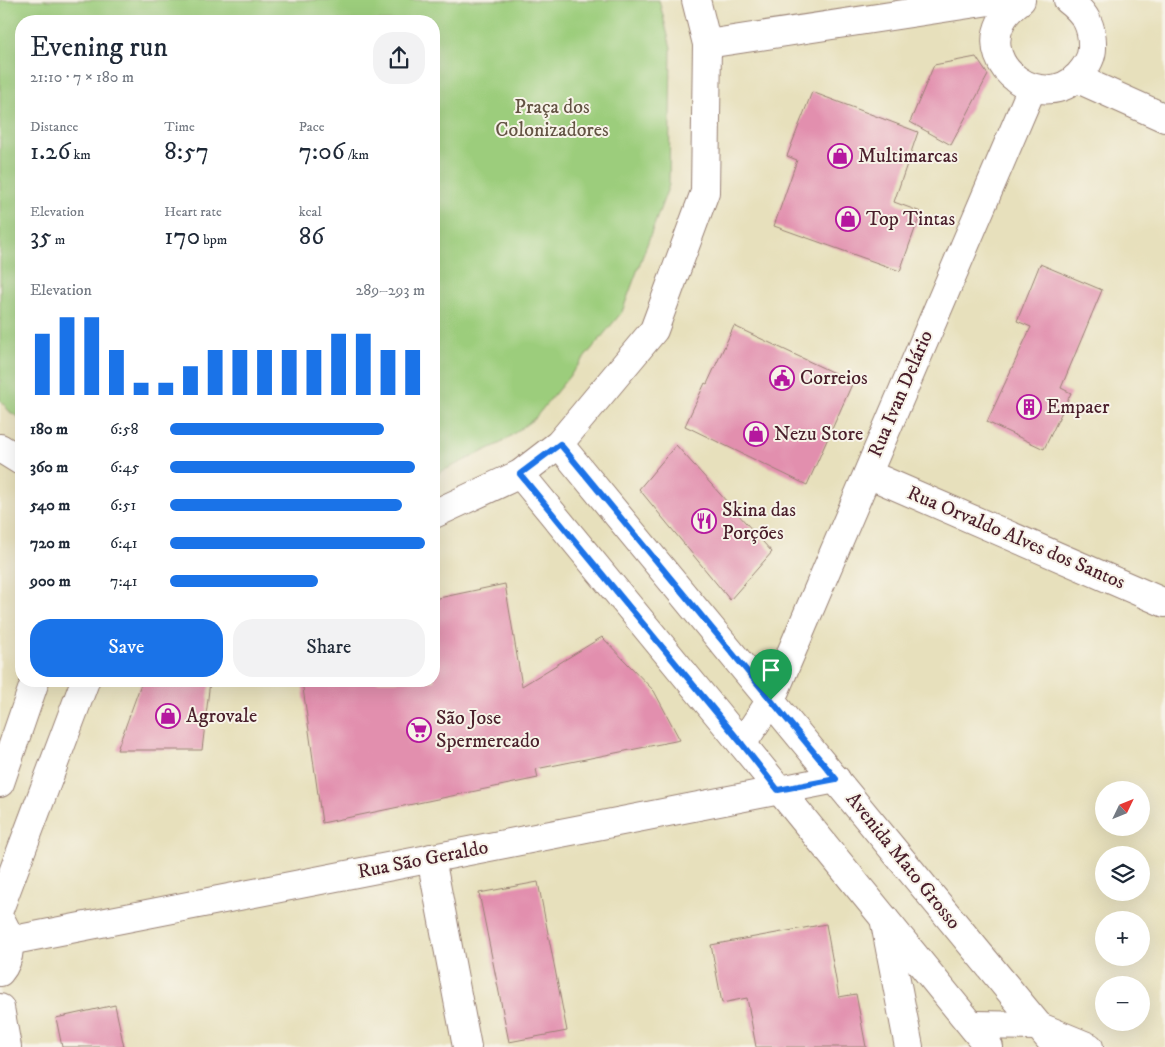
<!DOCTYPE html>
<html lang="en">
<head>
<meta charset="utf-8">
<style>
  body { margin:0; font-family:"IM FELL DW Pica",serif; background:#f2f2f3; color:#1f2937; height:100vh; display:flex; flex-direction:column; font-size:19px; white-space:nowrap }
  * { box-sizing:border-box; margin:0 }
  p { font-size:16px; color:#747a83 }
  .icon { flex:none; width:28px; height:28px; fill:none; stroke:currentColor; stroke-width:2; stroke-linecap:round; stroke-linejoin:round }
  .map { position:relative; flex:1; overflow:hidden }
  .sheet { position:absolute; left:15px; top:15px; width:425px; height:672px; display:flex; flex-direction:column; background:#fff; border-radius:20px; box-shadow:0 5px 20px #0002 }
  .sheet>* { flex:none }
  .needle { width:32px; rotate:47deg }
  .fabs { position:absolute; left:1095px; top:781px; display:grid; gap:10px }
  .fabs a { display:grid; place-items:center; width:55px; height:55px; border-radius:50%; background:#fff; box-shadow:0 5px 20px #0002; font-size:25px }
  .pin { position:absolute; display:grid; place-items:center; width:42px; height:42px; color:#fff; margin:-51px -21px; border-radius:50% 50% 50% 0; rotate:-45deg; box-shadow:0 0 5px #0007 }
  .pin .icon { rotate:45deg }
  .round { display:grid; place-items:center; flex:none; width:52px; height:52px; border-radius:20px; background:#f2f2f3 }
  .head { display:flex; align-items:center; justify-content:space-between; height:85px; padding:0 15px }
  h1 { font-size:28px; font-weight:600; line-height:38px }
  .figures { display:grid; grid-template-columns:repeat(3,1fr); gap:8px; height:85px; padding:5px 15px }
  .figures div { display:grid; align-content:center }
  .figures b { font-size:25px; font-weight:600 }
  .figures small { font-size:14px; font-weight:400 }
  .figures p { font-size:14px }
  .chart { height:140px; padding:10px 15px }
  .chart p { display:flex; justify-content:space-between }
  .chart svg { width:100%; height:90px; margin-top:5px; stroke:#1a73e8; stroke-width:6 }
  .primary-button { display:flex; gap:10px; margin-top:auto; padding:10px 15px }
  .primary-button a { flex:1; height:58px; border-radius:20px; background:#1a73e8; color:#fff; font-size:20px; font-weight:600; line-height:58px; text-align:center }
  .primary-button a+a { background:#f2f2f3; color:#1f2937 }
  ul { padding:0 15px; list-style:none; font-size:16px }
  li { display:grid; grid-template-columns:80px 60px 1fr; align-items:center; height:38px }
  li i { height:12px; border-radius:6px; background:#1a73e8 }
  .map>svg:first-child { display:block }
</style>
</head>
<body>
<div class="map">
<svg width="1165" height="1047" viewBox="0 0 1165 1047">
  <rect width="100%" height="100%" fill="#f7f3e8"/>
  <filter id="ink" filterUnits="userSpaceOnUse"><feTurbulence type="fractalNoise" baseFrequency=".02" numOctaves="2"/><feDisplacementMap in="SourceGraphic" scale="10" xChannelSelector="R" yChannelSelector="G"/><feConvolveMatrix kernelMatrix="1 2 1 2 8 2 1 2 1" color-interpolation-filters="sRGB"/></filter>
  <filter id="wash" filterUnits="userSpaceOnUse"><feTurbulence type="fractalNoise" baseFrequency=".0096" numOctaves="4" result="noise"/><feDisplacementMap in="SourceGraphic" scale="20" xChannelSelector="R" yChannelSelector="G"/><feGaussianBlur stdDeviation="1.12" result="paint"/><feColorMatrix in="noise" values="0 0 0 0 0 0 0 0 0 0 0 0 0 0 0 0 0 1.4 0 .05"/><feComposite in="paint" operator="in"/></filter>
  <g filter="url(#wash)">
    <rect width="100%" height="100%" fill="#e7e0bc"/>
    <path fill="#9ccd7c" stroke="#737654" d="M0 0H659L671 48 669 185 622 312 535 418 501 443 434 475V21H21V419L10 412 0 400Z"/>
    <g id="blocks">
      <g fill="#e28fae">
        <path d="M976 57 988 75 951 145 910 122 934 65Z"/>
        <path d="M812 92 918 132 894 202 921 212 900 271 774 226 797 160 787 156Z"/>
        <path d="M1040 264 1102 290 1061 388 1071 393 1044 449 987 422 1031 327 1017 321Z"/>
        <path d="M734 326 853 382 807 485 685 426 705 383 707 384Z"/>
        <path d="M676 445 772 552 730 600 639 489Z"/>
        <path d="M505 584 522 686 602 637 654 691 680 740 536 769 538 778 322 823 302 681H434V599Z"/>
        <path d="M142 681H210L202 750H117Z"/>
        <path d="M538 882 567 1031 509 1042 479 893Z"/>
        <path d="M826 924 839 997 856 994 866 1047H756L747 998 722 1003 711 945Z"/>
        <path d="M115 1005 124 1047H62L56 1018Z"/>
      </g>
    </g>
  </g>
  <g filter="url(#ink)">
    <use href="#blocks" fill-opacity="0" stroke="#988074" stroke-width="1"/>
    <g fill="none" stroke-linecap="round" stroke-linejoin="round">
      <defs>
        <g id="minor">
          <path d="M1021 0C1013 6 1005 13 1001 22 978 69 1044 113 1079 75 1086 67 1092 58 1092 48 1093 26 1085 13 1068 0"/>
          <path d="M707 44 996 0"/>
          <path d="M1076 78 1165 118"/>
          <path d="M868 474 1165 603"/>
          <path d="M742 744 771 700 1032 88"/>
          <path d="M0 783 35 681"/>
          <path d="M431 858 467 1047"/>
          <path d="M0 907 85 681"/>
          <path d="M884 918 909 1047"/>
          <path d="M9 941 836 779"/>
          <path d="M0 972C11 959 12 939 3 924"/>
          <path d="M0 1008 7 1047"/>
          <path d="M972 1025 1038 1026 1089 1047"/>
        </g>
        <g id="major">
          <path d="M559 444 1056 1047"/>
          <path d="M0 448 21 461"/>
          <path d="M520 474 742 744 989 1047"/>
          <path d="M434 514 520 474 559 444 654 330 705 192 707 44 696 0"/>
        </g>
      </defs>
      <use href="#minor" stroke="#988074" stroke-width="30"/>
      <use href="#major" stroke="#988074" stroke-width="30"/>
      <use href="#minor" stroke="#fff" stroke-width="28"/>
      <use href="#major" stroke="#fff" stroke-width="28"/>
    </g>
  </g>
  <g fill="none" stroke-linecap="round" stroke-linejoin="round" filter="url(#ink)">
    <defs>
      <path id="route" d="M560 444 836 779 778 790 742 744 520 474Z"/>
    </defs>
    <use href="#route" stroke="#fff" stroke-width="10"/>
    <use href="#route" stroke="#1a73e8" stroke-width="6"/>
  </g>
  <defs>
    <symbol id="shop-ring" viewBox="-11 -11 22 22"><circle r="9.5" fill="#f7f3e8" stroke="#b5179e" stroke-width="1.5"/><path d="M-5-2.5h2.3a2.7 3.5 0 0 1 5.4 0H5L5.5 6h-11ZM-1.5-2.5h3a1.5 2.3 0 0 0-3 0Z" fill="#b5179e"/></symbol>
    <symbol id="civic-ring" viewBox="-11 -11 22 22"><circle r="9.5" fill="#f7f3e8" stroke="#b5179e" stroke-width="1.5"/><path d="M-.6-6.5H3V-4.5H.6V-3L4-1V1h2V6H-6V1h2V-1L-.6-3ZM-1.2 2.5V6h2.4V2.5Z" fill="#b5179e"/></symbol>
    <symbol id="building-ring" viewBox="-11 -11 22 22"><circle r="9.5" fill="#f7f3e8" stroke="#b5179e" stroke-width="1.5"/><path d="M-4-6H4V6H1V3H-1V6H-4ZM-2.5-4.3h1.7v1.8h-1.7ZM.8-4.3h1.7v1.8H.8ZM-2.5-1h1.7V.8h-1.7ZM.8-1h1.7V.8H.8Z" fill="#b5179e"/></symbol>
    <symbol id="restaurant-ring" viewBox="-11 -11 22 22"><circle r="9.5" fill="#f7f3e8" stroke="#b5179e" stroke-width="1.5"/><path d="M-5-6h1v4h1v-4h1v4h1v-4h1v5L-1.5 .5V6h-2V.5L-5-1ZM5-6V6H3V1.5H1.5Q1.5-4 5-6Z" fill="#b5179e"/></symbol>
    <symbol id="supermarket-ring" viewBox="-11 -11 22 22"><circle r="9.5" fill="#f7f3e8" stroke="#b5179e" stroke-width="1.5"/><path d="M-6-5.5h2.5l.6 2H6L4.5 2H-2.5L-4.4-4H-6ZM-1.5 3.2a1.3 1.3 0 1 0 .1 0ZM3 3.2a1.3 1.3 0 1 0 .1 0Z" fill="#b5179e"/></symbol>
  </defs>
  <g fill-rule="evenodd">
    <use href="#shop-ring" x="826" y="142" width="28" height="28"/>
    <use href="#shop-ring" x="834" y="205" width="28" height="28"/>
    <use href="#civic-ring" x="768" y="364" width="28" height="28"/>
    <use href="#building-ring" x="1015" y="393" width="28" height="28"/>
    <use href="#shop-ring" x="742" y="420" width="28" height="28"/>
    <use href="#restaurant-ring" x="690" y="507" width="28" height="28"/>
    <use href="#shop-ring" x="154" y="702" width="28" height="28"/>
    <use href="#supermarket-ring" x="405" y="716" width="28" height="28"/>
  </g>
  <g text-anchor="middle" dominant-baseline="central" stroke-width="4" stroke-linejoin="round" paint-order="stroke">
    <g font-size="20" fill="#635343" stroke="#f7f3e8">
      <text x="552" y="107">Praça dos<tspan x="552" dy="23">Colonizadores</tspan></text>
    </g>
    <g font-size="20" fill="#4a1f2b" stroke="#f7f3e8" text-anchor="start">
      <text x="858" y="156">Multimarcas</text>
      <text x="866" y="219">Top Tintas</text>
      <text x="800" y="378">Correios</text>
      <text x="1046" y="407">Empaer</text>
      <text x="774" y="434">Nezu Store</text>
      <text x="722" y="510">Skina das<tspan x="722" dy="23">Porções</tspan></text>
      <text x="186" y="716">Agrovale</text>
      <text x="436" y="718">São Jose<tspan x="436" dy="23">Spermercado</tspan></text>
    </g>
    <g font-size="20" fill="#4a1f2b" stroke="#f7f3e8">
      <text transform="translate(901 394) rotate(-67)">Rua Ivan Delário</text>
      <text transform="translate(1016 538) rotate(23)">Rua Orvaldo Alves dos Santos</text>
      <text transform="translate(423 860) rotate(-11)">Rua São Geraldo</text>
      <text transform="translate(903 861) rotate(51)">Avenida Mato Grosso</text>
    </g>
  </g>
</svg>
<div class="fabs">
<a><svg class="needle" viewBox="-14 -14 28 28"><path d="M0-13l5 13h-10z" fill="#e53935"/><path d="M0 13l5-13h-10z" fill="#747a83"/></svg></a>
<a><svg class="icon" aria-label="layers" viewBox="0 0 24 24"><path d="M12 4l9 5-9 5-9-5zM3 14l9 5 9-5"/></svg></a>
<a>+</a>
<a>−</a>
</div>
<div class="pin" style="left:771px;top:700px;background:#1e9e55"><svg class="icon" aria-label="arrive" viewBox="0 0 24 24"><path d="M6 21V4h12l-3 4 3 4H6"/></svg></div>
<section class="sheet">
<div class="head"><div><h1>Evening run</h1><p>21:10 · 7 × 180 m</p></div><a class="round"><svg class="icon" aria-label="share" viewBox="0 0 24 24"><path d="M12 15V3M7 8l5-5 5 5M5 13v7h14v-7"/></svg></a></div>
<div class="figures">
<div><p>Distance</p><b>1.26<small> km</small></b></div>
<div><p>Time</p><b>8:57</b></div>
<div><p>Pace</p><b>7:06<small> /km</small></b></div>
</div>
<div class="figures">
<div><p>Elevation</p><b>35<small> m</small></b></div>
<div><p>Heart rate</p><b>170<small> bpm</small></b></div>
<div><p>kcal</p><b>86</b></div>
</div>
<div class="chart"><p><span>Elevation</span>289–293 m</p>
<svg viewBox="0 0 160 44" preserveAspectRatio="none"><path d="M5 44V14M15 44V6M25 44V6M35 44V22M45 44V38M55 44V38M65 44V30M75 44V22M85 44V22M95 44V22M105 44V22M115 44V22M125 44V14M135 44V14M145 44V22M155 44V22"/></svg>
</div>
<ul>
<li><b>180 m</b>6:58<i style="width:84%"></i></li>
<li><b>360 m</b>6:45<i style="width:96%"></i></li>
<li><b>540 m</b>6:51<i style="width:91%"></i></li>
<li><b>720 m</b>6:41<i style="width:100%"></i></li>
<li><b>900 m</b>7:41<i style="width:58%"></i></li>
</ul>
<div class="primary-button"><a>Save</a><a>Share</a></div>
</section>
</div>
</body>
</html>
